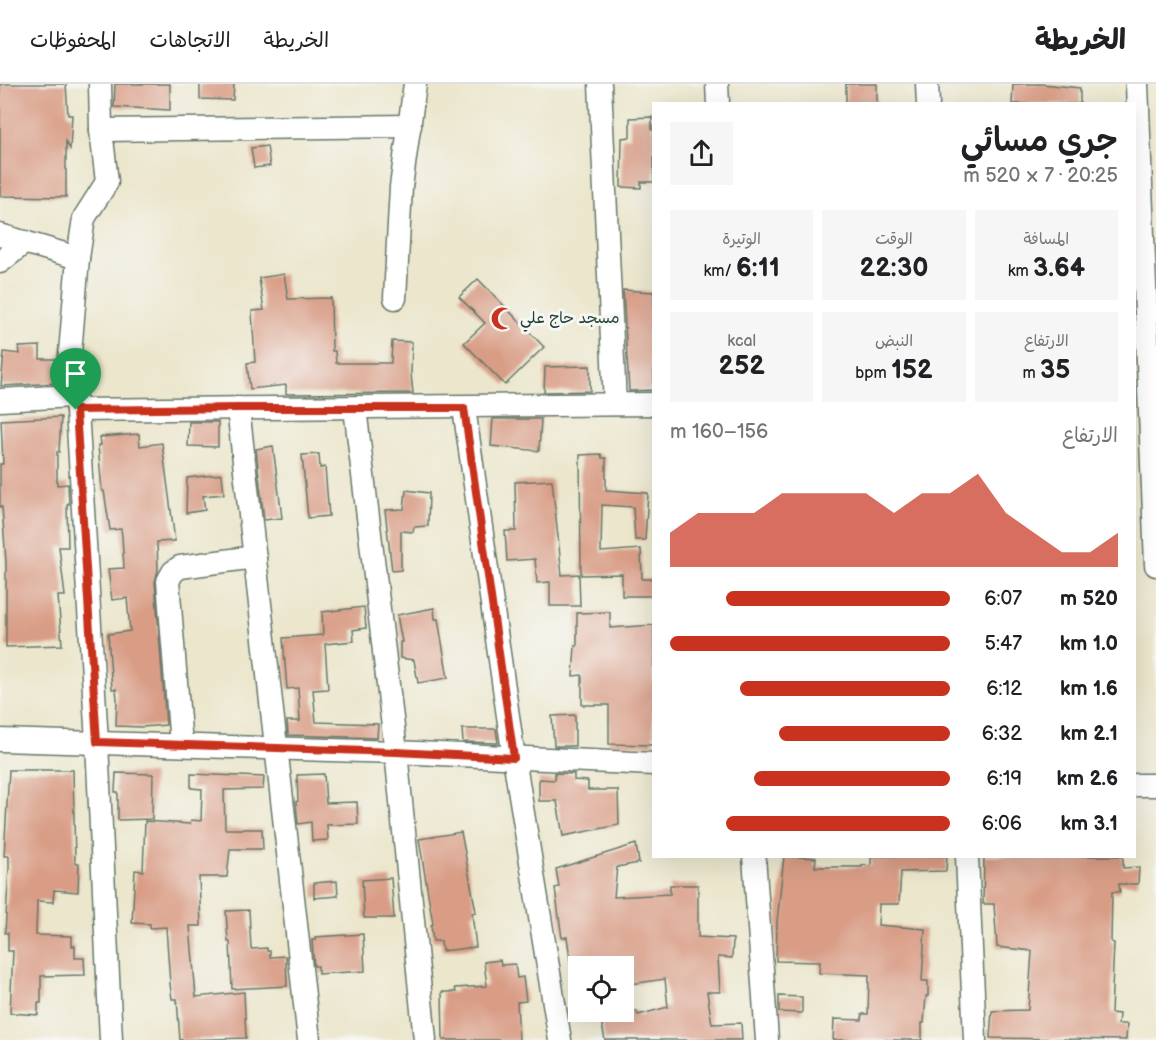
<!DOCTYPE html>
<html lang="ar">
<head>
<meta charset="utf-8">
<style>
  body { margin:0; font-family:"Balsamiq Sans","Playpen Sans Arabic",sans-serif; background:#f6f6f6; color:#202124; direction:rtl; height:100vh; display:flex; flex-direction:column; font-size:22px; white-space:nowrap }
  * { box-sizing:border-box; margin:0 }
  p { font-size:20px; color:#757577 }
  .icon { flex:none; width:33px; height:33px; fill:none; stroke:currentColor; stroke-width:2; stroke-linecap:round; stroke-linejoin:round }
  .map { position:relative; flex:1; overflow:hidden; direction:ltr }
  .sheet { position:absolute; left:652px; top:18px; width:484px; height:756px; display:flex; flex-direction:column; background:#fff; border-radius:0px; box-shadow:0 6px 24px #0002; direction:rtl }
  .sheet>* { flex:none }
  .tools { position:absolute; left:568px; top:872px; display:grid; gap:12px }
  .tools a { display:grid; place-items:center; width:66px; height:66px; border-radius:0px; background:#fff; box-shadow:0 6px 24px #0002; font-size:30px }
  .pin { position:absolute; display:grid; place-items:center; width:51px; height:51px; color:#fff; margin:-62px -26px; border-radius:50% 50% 50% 0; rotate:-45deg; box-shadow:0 0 6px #0007 }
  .pin .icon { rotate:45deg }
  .round { display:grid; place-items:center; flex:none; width:63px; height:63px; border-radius:0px; background:#f6f6f6 }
  .headline { display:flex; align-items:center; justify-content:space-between; height:102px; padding:0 18px }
  h1 { font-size:33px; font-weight:600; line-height:45px }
  .figures { display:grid; grid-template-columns:repeat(3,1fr); gap:9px; height:102px; padding:6px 18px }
  .figures div { display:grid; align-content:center; border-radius:0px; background:#f6f6f6; text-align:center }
  .figures b { font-size:26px; font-weight:600 }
  .figures small { font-size:16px; font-weight:400 }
  .figures p { font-size:16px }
  .chart { height:168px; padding:12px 18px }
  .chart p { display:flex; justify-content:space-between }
  .chart svg { width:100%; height:108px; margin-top:6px; fill:#c8321e; opacity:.7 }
  ul { padding:0 18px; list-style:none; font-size:20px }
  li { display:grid; grid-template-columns:96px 72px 1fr; align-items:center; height:45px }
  li i { height:15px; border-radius:8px; background:#c8321e }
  header { display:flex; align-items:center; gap:36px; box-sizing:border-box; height:84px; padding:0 30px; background:#fff; border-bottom:2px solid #e0e0e0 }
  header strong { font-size:28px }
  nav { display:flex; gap:33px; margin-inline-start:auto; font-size:21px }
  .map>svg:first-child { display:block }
</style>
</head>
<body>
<header>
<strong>الخريطة</strong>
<nav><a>الخريطة</a><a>الاتجاهات</a><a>المحفوظات</a></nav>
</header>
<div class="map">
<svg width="1156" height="956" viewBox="0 0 1156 956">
  <rect width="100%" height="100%" fill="#f6f6f2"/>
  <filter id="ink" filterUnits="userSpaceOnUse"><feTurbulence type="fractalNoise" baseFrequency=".0167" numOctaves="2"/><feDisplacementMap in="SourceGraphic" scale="12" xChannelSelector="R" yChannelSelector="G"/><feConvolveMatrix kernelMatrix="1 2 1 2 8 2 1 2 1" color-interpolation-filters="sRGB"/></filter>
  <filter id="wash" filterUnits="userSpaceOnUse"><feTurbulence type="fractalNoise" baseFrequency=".008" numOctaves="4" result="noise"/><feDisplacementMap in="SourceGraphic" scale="24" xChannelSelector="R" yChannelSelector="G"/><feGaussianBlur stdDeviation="1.35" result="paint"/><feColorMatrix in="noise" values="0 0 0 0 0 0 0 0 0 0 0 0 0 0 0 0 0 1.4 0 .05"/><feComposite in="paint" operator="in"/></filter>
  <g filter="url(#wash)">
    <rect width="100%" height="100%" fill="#ebe6cc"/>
    <g id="blocks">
      <g fill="#d99d86">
        <path d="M0 0H66L68 31H72L70 65 66 58V113L0 112Z"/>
        <path d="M115 0H170V26L114 23Z"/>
        <path d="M200 0H234L233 16 200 15Z"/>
        <rect x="846" y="0" width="31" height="20"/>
        <path d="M1013 0H1042L1080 4V20H1012Z"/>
        <path d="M652 33V46H654V98H641V104L621 103 622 54 630 53V34Z"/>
        <path d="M267 62 270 82 254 84 251 64Z"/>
        <path d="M284 190 288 215 331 214 332 267H335L336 279H391L392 257 412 258 411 290 413 309 286 310V301L250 305 247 279 255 278 252 227 264 226 259 194Z"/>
        <path d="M478 195 544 263 505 301 464 259 485 239 459 213Z"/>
        <path d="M623 206 654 208V306L629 307Z"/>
        <path d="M40 262V275H56L59 299 1 302 4 268 20 270 19 263Z"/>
        <path d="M590 282V307L544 308 545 283Z"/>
        <path d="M61 333 59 368H57V401L68 400 69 420H67L68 463H59L65 512H58L62 561 6 563V478L2 423H0V380H3L1 336Z"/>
        <path d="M493 335H541L539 367 491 362Z"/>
        <path d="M189 338H218V363L188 362Z"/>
        <path d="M139 350 140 362 162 359 175 457 157 458 158 486 155 498 166 641 142 643 116 642 117 615 116 605H112L108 550 130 547 127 514 112 516 108 485 124 484 122 452 121 445 110 446 104 407H102L98 361H101L100 353Z"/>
        <path d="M273 362 282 434 264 436 256 365Z"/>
        <path d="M319 370 320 384 325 383 329 432 308 434 302 371Z"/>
        <path d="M601 370 602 374H606V406L648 409 645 456H635L633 423 602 421 601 468 641 465 642 495H654V512H622V490L581 491 580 371Z"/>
        <path d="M222 390 224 410 203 412 205 426 186 429 187 394Z"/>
        <path d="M552 396 562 491 579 490 580 522H550V498L537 499 535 475 507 477 505 447H516L515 398Z"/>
        <path d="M406 406 429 409 428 442 414 443 413 448 401 447V486L392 487 385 426 404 425Z"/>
        <path d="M364 523 366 544 353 546 354 557 325 560 328 605 313 606 316 638 378 640 377 654 288 651 287 637H300L298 604 287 605 283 554 323 551 322 528Z"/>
        <path d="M434 524 435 535H438L448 594 418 599 414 576 400 574V558H402L397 531Z"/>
        <path d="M610 528V544L654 541 653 661 609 660V621H582V591L573 592 575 562H577V529Z"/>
        <path d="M575 631V662H554L552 632Z"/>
        <path d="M462 645H496L498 659 463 658Z"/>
        <path d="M9 686H73L75 779H79L78 808 54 806 53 818 37 817 36 851 72 852V862H75V874H84L85 891 41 892V919H38V931L10 929 13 867H8V849H5L9 784V772H4Z"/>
        <path d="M116 689 153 690 152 735 118 736V708H115Z"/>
        <path d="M555 689 574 690V696L588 697V706H618L619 741 563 752 557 717H539V695L555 696Z"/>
        <path d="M191 690 264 693 263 705 224 706 225 745H262L263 765H230L227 793H199L201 842H190L196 913 244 908 246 954 180 956 177 915H172L170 900 166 843 150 844V840L132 839 135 786 143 787 145 737 190 740 191 736 201 737 202 705 191 704Z"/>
        <path d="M324 690 326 719 357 718 358 740 327 741 328 756 312 757 311 738 298 740 296 718 298 717 297 691Z"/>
        <path d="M461 748 476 828 472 829 476 863 442 867 441 857H433L431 841 433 840 419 755Z"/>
        <path d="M636 760 639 779 617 783 614 813 670 810V801H698V853L733 855 732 874 718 873 720 908H707L712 940 741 939 742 956H605L599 927H637L638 931 668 923 665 895 624 901V882H571L567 853 562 854 555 804 559 803 556 785Z"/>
        <path d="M784 772 816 774 815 783H862V781L871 782V772H947L946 787 901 788 899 820H879L878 841 925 845 922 897H928V912H926L924 939H922V956H833L834 935 862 936V930H868L869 891 819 889 820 878 776 877 777 838Z"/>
        <path d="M984 772H1123V784L1139 783 1138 800H1119L1120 808H1112L1111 858 1114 859 1111 929 1119 930 1118 940H1127L1126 956 990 954 992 927 1028 926 1032 867 997 863 994 820H983Z"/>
        <path d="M391 794 394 834H364L362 796Z"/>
        <path d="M337 797 338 812 314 814V799Z"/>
        <path d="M249 826 251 865 267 864V867H270V873L286 872 287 902 232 905 230 858H228L226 827Z"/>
        <path d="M363 850 365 887 318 890V882H314L312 856H316L315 853Z"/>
        <path d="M500 876 501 881 515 880 517 894 523 893 526 917 517 918 519 956H443L442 908H456L455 904 487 902 484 878Z"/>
        <path d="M779 912 802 913V929L779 928Z"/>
      </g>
    </g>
  </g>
  <g filter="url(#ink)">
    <use href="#blocks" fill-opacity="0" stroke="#667869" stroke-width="1.5"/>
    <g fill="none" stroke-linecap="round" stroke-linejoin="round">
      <defs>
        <g id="minor">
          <path d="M100 0 101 46 107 98 84 134 78 174 69 281 77 326 97 658 111 956"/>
          <path d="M600 0 615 320"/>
          <path d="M717 0 718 20"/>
          <path d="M927 0 928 20"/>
          <path d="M1137 0 1156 481"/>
          <path d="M101 46 410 42"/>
          <path d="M0 151 78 174"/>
          <path d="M0 178 25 158"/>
          <path d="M395 214 401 103 415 0"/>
          <path d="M0 316 73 312"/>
          <path d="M238 324 309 956"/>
          <path d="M355 324 396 668 425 956"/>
          <path d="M464 324 514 674 560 956"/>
          <path d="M77 326 654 320"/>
          <path d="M0 656 396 668 654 680"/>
          <path d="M181 661 168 497 173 488 180 483 255 473"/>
          <path d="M1136 701H1156"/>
          <path d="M754 772 767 956"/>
          <path d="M967 772 975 956"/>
        </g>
      </defs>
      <use href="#minor" stroke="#667869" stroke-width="25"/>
      <use href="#minor" stroke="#fff" stroke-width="22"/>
    </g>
  </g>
  <g fill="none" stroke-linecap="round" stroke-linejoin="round" filter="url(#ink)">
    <defs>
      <path id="route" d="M238 324H464L514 674 396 668 97 658 76 326Z"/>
    </defs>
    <use href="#route" stroke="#fff" stroke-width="12"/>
    <use href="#route" stroke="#c8321e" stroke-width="8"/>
  </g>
  <defs>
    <symbol id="mosque-bare" viewBox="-9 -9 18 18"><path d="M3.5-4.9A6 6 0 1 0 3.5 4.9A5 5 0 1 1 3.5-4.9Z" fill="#c8321e" stroke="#f6f6f2" stroke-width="2.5" paint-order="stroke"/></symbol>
  </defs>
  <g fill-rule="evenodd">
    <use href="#mosque-bare" x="486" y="218" width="33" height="33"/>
  </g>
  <g text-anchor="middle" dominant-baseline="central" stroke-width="6" stroke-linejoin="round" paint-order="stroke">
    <g font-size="16" fill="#1f3d34" stroke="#f6f6f2" text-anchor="start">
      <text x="520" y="234">مسجد حاج علي</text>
    </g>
  </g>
</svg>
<div class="tools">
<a><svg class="icon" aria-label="locate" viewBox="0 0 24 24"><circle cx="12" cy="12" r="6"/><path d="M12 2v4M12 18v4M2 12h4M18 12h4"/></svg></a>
</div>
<div class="pin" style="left:76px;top:326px;background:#1e9e55"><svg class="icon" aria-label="arrive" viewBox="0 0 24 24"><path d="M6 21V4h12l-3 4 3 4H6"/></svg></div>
<section class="sheet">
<div class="headline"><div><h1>جري مسائي</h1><p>20:25 · 7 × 520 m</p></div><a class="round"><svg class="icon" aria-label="share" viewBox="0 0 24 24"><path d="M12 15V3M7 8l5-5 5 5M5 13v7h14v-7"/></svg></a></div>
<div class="figures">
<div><p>المسافة</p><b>3.64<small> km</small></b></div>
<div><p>الوقت</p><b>22:30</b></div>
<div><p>الوتيرة</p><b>6:11<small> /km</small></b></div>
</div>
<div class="figures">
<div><p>الارتفاع</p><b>35<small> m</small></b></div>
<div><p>النبض</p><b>152<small> bpm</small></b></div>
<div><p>kcal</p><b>252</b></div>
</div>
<div class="chart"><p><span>الارتفاع</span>156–160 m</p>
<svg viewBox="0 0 160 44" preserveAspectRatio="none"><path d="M0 44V30L10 22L20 22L30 22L40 14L50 14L60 14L70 14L80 22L90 14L100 14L110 6L120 22L130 30L140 38L150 38L160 30V44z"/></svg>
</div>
<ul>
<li><b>520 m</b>6:07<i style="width:80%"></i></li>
<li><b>1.0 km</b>5:47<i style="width:100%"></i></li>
<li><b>1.6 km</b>6:12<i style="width:75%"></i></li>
<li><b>2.1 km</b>6:32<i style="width:61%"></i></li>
<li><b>2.6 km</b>6:19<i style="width:70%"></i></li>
<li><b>3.1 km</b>6:06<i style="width:80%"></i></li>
</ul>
</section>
</div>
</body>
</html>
